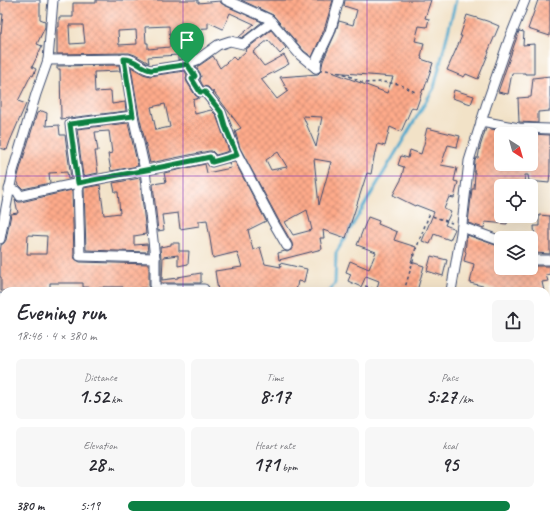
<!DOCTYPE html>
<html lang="en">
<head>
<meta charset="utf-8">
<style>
  body { margin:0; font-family:Caveat,sans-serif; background:#f7f7f7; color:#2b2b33; height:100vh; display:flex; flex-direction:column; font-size:15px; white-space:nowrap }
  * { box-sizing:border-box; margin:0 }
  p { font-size:13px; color:#7c7c81 }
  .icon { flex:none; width:22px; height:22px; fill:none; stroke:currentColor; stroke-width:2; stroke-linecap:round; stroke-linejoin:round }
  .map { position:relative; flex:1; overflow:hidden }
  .panel { position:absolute; left:0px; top:287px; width:550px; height:242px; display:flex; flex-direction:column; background:#fff; border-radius:12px 12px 0 0; box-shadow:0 4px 16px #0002 }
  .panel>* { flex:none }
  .needle { width:26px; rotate:143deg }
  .tools { position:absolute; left:494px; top:127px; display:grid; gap:8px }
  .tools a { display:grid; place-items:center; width:44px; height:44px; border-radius:6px; background:#fff; box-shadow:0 4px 16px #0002; font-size:20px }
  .pin { position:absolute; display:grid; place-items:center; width:34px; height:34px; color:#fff; margin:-41px -17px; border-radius:50% 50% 50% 0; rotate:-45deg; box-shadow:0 0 4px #0007 }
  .pin .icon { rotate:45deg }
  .round { display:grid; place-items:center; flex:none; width:42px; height:42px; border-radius:6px; background:#f7f7f7 }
  .overview { display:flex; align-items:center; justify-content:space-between; height:68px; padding:0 16px }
  h1 { font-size:22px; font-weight:600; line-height:30px }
  .metrics { display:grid; grid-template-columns:repeat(3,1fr); gap:6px; height:68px; padding:4px 16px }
  .metrics div { display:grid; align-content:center; border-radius:6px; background:#f7f7f7; text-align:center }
  .metrics b { font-size:20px; font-weight:600 }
  .metrics small { font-size:11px; font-weight:400 }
  .metrics p { font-size:11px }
  ul { padding:0 16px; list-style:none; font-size:13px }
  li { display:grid; grid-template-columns:64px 48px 1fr; align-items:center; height:30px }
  li i { height:10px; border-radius:5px; background:#0b8043 }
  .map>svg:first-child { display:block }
</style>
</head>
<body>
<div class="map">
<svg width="550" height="529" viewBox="0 0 550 529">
  <defs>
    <pattern id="building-cross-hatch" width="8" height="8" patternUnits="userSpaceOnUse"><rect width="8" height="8" fill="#feaa8a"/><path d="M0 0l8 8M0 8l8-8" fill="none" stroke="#cd8b74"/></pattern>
  </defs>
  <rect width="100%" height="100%" fill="#fff"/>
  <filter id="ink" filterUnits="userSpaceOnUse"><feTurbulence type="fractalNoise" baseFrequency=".025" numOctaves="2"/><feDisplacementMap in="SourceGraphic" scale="8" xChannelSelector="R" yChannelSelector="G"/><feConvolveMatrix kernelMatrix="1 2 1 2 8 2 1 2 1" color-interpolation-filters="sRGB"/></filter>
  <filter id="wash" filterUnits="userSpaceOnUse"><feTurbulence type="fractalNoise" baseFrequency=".012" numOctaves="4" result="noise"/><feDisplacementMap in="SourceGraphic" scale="16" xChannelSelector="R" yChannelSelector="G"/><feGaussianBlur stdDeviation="0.9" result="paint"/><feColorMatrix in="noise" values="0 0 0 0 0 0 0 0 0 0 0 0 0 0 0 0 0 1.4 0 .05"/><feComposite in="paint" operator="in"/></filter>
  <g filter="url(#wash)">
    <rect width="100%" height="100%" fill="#f2e2c7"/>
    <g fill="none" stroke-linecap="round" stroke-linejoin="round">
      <g stroke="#4ea8cc" stroke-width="3">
        <path d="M330 291 335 283 336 253 434 88 456 0"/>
        <path d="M165 529 168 525"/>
      </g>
    </g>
    <g id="blocks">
      <g fill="url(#building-cross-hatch)" fill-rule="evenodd">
        <path d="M0 0H40V19L45 21V27L37 44 42 46 32 67 36 69 33 76 31 75 18 101 26 104 10 141 7 150 0 148V33H1L3 14H0Z"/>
        <path d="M96 0H198V3L220 1 221 3 224 5 262 22 242 38 239 37 254 24 230 13 223 29 208 22V28L190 29V56L178 60V55L148 57 149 63 135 55 129 53 57 54V27H59V17H73V3H96ZM69 25H83L85 43 70 44ZM169 26 170 47 148 49V43H146L145 27ZM136 30 137 44 119 45 118 31Z"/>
        <path d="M241 0H333L324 30 312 57 304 51 273 15Z"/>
        <path d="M345 0H431L425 18 429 19 427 27 419 26 415 41 424 43 421 57H422L421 59 433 63 424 90 423 89 416 109 412 107 401 132 390 127 385 146 378 144 376 153 375 152 371 174 367 173 346 238 323 230 324 238H320L322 249 279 260 278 253 285 251 287 252 293 249 292 243 278 219 240 148 235 131 241 128 213 91 214 94 208 87 203 86 200 80 201 76 200 73 196 67 200 65 213 56 220 68 233 57 236 60 246 51 245 50 271 30 286 48 280 54 268 40 253 52 264 66 284 55 289 64 261 79 277 99 288 91 280 77 318 74 321 71 323 61 335 34 339 21 353 25 357 10 344 6ZM332 72 393 77 387 93ZM303 116 322 117 316 147ZM278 152 287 167 271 170 266 160ZM314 159 331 162 319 205ZM307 210 312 230 293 235 285 222Z"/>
        <path d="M538 0H550V36L528 29Z"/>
        <path d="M467 15 487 21 499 26 488 52H489L478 79 466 74 464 77 447 70 462 36H460Z"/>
        <path d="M519 31 524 32 523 45 534 44V74H525V73H512L508 94 498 92Z"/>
        <path d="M119 65 120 71 94 72 95 92 111 91 112 104 125 102 126 111 61 119 60 69H57V66Z"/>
        <path d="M131 67 143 74 150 76 185 71 187 75 186 79 187 82 195 95 199 98 193 100 195 114 211 110 216 115 229 151 216 155 212 151H209L150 163 139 115ZM165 104 170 127 156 130 151 107Z"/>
        <path d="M550 76V111L538 112V123L519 122 518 98 531 97 533 78Z"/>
        <path d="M454 90 474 96 471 104 452 98Z"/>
        <path d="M42 111 47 113 46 126 59 125 60 135H65L71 178 68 179 67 172 49 173 50 183 23 189 19 185 17 180 19 172 37 113Z"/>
        <path d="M128 123 138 166 111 171 108 154 112 153 109 131 95 132 98 151H95L98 173 83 176 77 129Z"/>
        <path d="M427 128 460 136 457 147 448 145 441 165 457 168 454 181 458 182 454 198 449 197 444 209 451 212 445 225 455 229 450 240 434 234 430 244 422 241 434 212 416 205 415 206 393 195 401 180 404 167 398 165 401 156 408 158 410 150 421 154 426 137 425 136Z"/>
        <path d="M486 128 501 131 499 153 501 154V164H513V165L531 167V134L550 135V172L549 183 529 181 528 175H525L524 186H501V216H508L507 224 485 222 484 228 468 223 472 189H474L475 172H474L475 161 476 158H478L480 147Z"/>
        <path d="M235 162 266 221 248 230 253 250 260 247 265 264 281 267 280 263 307 269 304 282 298 281 296 291H218L215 271 242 267 237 252 213 258 207 220 199 221V226L180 229 178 213 162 215 164 230 158 231 153 184 166 182 164 173 205 164 207 173 231 168 229 163Z"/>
        <path d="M140 178 146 234 134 236V245L147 244 148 252 86 250 84 188 100 185 104 215 120 213 118 192H115L113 183Z"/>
        <path d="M72 190 74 256 75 259 80 262 149 264V288H140V291H123V287H103V288L83 287V283H50V291H1V277H0V253L1 245 4 243 6 240 11 214 18 213 15 199 18 202H21ZM28 235 47 236 46 254H27Z"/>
        <path d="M539 215 550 216V254L535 253 534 241H535L534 226H539Z"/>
        <path d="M368 217 379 221 378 224 397 232 394 240 416 247 411 262 424 266 417 291H386L377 288 379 281 366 276 361 287 348 281 351 274 346 272 350 261 369 269 376 252 357 245Z"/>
        <path d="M467 235 501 247V268H535V266H550V274L546 275 548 281 542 282 544 291H495V289L470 283 474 264 464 261 466 252 465 251Z"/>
        <path d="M171 243H179V251H189L188 264 178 266V255L163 257 162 280 178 278V277L201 273V283H161V258L160 247 171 245Z"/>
        <path d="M431 256 447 260 443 276 427 271Z"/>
      </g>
    </g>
  </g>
  <g filter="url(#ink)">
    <use href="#blocks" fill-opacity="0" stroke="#3b4a6e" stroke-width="1"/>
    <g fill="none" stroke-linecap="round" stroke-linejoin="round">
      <defs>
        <g id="street">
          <path d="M226 0 269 19 300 55 316 68"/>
          <path d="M124 59 133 116 145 170 155 258V289H204V291"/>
          <path d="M48 60 129 59C137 62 143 69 151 70L183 65 197 60 218 45 230 41 243 44 272 22"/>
          <path d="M187 63 195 76 192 79 200 92H205L221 112 235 150 273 222 287 246"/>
          <path d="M316 68 317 59 330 32 339 0"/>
          <path d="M133 116 70 124 78 183 80 256 155 258"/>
          <path d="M481 121 519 128 550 129"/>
          <path d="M9 189 17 191 20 196C82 180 147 172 210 157L212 162 237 155"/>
          <path d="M462 227 501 241"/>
          <path d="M0 239 13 171 36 94 48 60 53 0"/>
          <path d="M531 258 535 260H550"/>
          <path d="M451 291 461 233 469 161 486 106 509 40 525 0"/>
          <path d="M0 298 4 299"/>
          <path d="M546 426 550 427"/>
          <path d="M0 445 4 447"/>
          <path d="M417 525 418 529"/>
          <path d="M244 529V525"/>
        </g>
      </defs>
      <use href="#street" stroke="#3b4a6e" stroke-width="11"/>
      <g stroke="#3b4a6e" stroke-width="1.5" stroke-dasharray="3 3" stroke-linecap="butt">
        <path d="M326 70 345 74 364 83 382 82 399 84 417 93"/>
        <path d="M365 286 380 291"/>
        <path d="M404 291 419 241 429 215 452 223"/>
        <path d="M546 511 550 488"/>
        <path d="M543 529 544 525"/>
      </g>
      <use href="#street" stroke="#fff" stroke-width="9"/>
    </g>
  </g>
  <g fill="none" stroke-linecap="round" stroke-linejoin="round" filter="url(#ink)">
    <defs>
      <path id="route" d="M124 59C137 59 139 68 151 70L183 65 187 64 195 76 192 79 200 92H205L221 112 225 126 237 155 212 162 210 157C166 167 122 174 78 183L70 124 133 116Z"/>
    </defs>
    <use href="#route" stroke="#fff" stroke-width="8"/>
    <use href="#route" stroke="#0b8043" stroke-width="5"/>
  </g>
  <path fill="none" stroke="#7b2cbf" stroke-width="1" stroke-opacity="0.55" d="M183 0V291M367 0V291M0 176H550M0 353H4M546 353H550M183 525V529M367 525V529"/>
</svg>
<div class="tools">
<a><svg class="needle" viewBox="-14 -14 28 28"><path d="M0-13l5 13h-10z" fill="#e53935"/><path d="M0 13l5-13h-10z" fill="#7c7c81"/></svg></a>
<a><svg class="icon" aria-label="locate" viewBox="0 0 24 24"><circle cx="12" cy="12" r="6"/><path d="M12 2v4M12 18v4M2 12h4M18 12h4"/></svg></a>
<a><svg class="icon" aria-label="layers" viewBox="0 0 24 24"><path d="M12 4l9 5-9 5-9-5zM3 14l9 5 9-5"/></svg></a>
</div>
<div class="pin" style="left:187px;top:64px;background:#1e9e55"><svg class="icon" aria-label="arrive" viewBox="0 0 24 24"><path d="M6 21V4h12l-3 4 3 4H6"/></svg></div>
<section class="panel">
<div class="overview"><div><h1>Evening run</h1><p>18:46 · 4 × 380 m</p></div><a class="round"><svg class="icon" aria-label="share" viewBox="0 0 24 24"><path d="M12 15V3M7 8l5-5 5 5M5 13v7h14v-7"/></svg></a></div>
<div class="metrics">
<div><p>Distance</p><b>1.52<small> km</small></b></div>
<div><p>Time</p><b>8:17</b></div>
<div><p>Pace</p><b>5:27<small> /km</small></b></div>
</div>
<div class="metrics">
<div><p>Elevation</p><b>28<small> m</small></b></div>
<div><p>Heart rate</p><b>171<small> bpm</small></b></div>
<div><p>kcal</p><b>95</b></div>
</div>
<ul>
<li><b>380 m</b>5:19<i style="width:94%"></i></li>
</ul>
</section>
</div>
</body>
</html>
